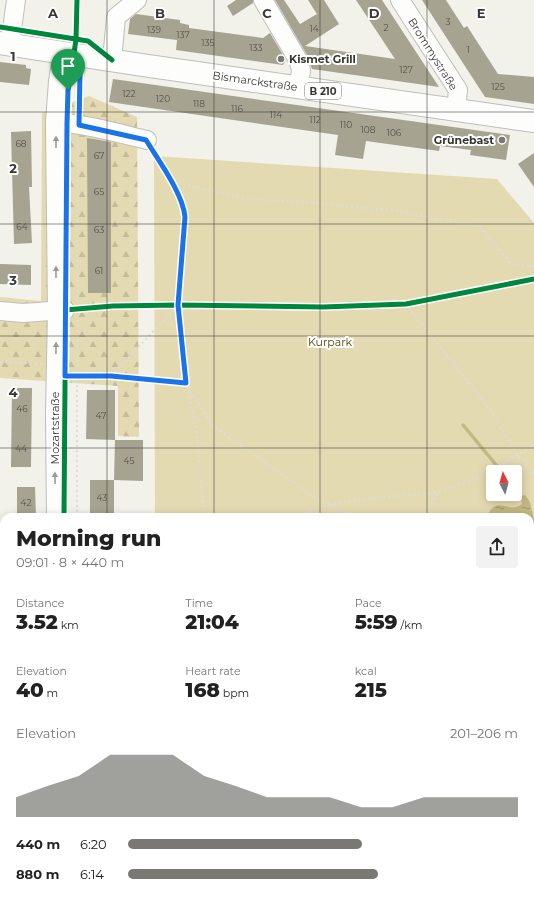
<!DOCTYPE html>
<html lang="en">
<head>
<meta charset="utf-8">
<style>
  body { margin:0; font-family:Montserrat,sans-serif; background:#f2f2f2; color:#222; height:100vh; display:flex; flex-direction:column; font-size:15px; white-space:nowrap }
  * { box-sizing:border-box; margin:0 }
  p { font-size:13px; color:#767676 }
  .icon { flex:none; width:22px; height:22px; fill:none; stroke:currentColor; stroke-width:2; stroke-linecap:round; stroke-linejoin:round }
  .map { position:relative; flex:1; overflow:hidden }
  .side { position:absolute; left:0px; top:513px; width:534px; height:384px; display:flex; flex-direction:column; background:#fff; border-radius:12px 12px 0 0; box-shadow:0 2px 10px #0003 }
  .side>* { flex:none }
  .needle { width:26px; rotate:354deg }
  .controls { position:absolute; left:486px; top:465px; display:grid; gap:8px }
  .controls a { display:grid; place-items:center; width:36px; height:36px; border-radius:4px; background:#fff; box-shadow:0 2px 10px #0003; font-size:20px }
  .pin { position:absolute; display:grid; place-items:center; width:34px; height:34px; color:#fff; margin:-41px -17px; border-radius:50% 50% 50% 0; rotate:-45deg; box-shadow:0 0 4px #0007 }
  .pin .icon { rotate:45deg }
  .round { display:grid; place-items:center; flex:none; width:42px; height:42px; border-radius:4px; background:#f2f2f2 }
  .summary { display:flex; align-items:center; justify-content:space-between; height:68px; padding:0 16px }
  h1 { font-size:22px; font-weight:800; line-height:30px }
  .figures { display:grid; grid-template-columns:repeat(3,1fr); gap:6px; height:68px; padding:4px 16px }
  .figures div { display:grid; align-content:center }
  .figures b { font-size:20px; font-weight:800 }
  .figures small { font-size:11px; font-weight:400 }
  .figures p { font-size:11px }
  .chart { height:112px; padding:8px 16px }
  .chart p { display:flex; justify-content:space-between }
  .chart svg { width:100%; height:72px; margin-top:4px; fill:#797873; opacity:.7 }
  ul { padding:0 16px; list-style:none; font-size:13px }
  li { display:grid; grid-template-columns:64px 48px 1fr; align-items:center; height:30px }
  li i { height:10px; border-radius:5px; background:#797873 }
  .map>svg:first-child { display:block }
</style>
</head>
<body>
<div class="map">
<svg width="534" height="897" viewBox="0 0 534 897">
  <defs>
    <pattern id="grass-dots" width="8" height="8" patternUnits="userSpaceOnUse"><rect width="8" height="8" fill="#e4dab2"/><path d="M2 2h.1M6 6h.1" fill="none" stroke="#c4bc9a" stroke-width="1.8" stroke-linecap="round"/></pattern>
    <pattern id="forest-firs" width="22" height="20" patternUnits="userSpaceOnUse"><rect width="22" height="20" fill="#e4dab2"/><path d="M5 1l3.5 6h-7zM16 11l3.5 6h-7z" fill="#c4bc9a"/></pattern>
    <pattern id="water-ripples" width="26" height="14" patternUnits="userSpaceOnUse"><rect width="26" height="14" fill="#c4b882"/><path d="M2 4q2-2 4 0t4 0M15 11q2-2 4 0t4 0" fill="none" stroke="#a0966b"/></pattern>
  </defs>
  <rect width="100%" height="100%" fill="#f2f1ea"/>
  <path fill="url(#grass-dots)" d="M127 893H177V895Z"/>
  <path fill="url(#forest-firs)" d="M89 96 137 117 139 437 118 436V386L0 378V297L41 301 42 113Z"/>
  <path fill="#e4dab2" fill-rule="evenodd" d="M154 156 497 179 534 223V676H530V517H155ZM493 472H515V494H493Z"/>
  <path fill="url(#water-ripples)" d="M525 495 530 502 534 520V595L530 599V517H487C496 493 509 515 522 504L521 496Z"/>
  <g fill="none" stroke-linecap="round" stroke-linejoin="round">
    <g stroke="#c4b882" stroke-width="3.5">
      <path d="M463 425 502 472"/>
      <path d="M515 488 521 496"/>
    </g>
  </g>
  <g fill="#a6a391">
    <path d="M236 0H253V3L233 16 227 6Z"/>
    <path d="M275 0H284L300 24 317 14 308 0H324L339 24 305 46 395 59 356 0H382L439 87 312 69 307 55Z"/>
    <path d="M422 0H446L464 28 467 26 498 74 534 77V104L485 97Z"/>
    <path d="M136 14 180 20V23L189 25V28L263 38 270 33 286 60 283 65 176 50 177 40 128 34 130 19Z"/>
    <path d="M0 62 26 65V68L31 69 29 85 0 82Z"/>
    <path d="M113 79 510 135 506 160 470 155 471 150 440 146 439 151 366 141 363 159 335 155 338 135 109 102Z"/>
    <path d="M31 131 32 187H29L32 243 14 244 11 132Z"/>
    <path d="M87 138 111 142V293H88Z"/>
    <path d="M534 153V187L518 164Z"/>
    <path d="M0 264 31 265V285L0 284Z"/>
    <path d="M12 388H32L31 467H11Z"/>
    <path d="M87 390H115V440L86 439Z"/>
    <path d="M115 440H143V481L114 480Z"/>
    <rect x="90" y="480" width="24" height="34"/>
    <path d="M17 487H35L36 517H17Z"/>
  </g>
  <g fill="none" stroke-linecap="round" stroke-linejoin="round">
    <defs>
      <g id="minor">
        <path d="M263 0 298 60 301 70 299 87"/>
        <path d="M400 0 458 90 456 110"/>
        <path d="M10 44 16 0"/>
        <path d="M112 60 116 17 137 0"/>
        <path d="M55 122C86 124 117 133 147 140"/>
        <path d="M0 311 23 313 65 310"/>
        <path d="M56 517 55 413 57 311 55 122 58 81 63 52"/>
        <path d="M530 726 534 725"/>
        <path d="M0 794 2 808"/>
        <path d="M54 897V893"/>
        <path d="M121 897V893"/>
        <path d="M235 897 236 893"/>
        <path d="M332 897V893"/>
      </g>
      <path id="major" d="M0 43 142 65 534 121"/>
    </defs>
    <use href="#minor" stroke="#bfbeba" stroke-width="20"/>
    <use href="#major" stroke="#bfbeba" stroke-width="24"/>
    <g stroke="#dddcda" stroke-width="2" stroke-dasharray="2 3" stroke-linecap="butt">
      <path d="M79 73V110"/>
      <path d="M169 179 190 186 249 199 306 202 398 211 480 227 511 264 534 266"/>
      <path d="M78 302 77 240 78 140"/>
      <path d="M406 304 491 411 518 455 534 474"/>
      <path d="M0 362 42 364"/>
      <path d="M111 376 178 305"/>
      <path d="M70 377 111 376 186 383 178 305 185 217C183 196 164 170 153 152"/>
      <path d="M77 517V377L78 318"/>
      <path d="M207 517 203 503 197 433 186 383 212 425 318 500 331 504 353 517"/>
      <path d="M296 517C302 513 310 512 316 509 356 496 398 498 438 492"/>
      <path d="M424 517 438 492 472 481 484 475 534 445"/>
      <path d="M530 652 534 651"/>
      <path d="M174 893V897"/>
      <path d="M72 897 73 893"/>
    </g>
    <use href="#minor" stroke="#fdfdfc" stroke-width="18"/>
    <use href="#major" stroke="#fdfdfc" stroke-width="22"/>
    <defs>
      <g id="cycleway">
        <path d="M0 27 88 41 112 60"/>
        <path d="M65 310 113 306 178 305 323 307 406 304 534 279"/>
        <path d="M64 517 67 123 69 90 76 39 77 0"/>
      </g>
    </defs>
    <use href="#cycleway" stroke="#fff" stroke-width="8"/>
    <use href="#cycleway" stroke="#00873e" stroke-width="5"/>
  </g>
  <defs><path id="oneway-solid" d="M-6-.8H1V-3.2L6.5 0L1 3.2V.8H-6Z"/></defs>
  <g fill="#9a9a98">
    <use href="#oneway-solid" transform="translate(56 142) rotate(-90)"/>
    <use href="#oneway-solid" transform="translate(56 272) rotate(-90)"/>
    <use href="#oneway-solid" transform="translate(56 348) rotate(-89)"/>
    <use href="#oneway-solid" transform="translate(55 478) rotate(-91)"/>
  </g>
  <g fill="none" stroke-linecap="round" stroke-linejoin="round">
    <defs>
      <path id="route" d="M72 71 80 73 79 125 146 140C159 161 183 194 185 217L178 305 186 383 111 376H65L67 123 68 90Z"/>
    </defs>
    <use href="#route" stroke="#fff" stroke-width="8"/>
    <use href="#route" stroke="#1a73e8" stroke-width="5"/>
  </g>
  <path fill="none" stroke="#383733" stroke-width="1" stroke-opacity="0.55" d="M107 0V517M214 0V517M320 0V517M427 0V517M0 112H534M0 224H534M0 336H534M0 448H534M0 561H4M530 561H534M0 673H4M530 673H534M0 785H4M530 785H534M107 893V897M214 893V897M320 893V897M427 893V897"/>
  <g fill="#797873" stroke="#fff" stroke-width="1.5">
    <circle cx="281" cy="59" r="4"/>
    <circle cx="502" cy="140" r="4"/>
  </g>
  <g text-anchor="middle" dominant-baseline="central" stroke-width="4" stroke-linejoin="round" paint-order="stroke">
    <g font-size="9" fill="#54524a">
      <text x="448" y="21">3</text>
      <text x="386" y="27">2</text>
      <text x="314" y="28">14</text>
      <text x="154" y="29">139</text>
      <text x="183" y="34">137</text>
      <text x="208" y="42">135</text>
      <text x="256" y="47">133</text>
      <text x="468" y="49">1</text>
      <text x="406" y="69">127</text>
      <text x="498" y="86">125</text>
      <text x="129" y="93">122</text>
      <text x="163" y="98">120</text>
      <text x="199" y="103">118</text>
      <text x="237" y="108">116</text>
      <text x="276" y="114">114</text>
      <text x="315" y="119">112</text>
      <text x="346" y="124">110</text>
      <text x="368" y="129">108</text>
      <text x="394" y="132">106</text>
      <text x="21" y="143">68</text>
      <text x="99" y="155">67</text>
      <text x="99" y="191">65</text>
      <text x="22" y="226">64</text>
      <text x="99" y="229">63</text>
      <text x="99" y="270">61</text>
      <text x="22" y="408">46</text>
      <text x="101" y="415">47</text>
      <text x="21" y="448">44</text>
      <text x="129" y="460">45</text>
      <text x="102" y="497">43</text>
      <text x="26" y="502">42</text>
    </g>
    <rect fill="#fff" stroke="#747370" stroke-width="1" x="305" y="83" width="36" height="16" rx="3"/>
    <g font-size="10" font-weight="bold" fill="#383733">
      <text x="323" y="91">B 210</text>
    </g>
    <g font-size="11" fill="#383733" stroke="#fff">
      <text transform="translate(433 54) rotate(58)">Brommystraße</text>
      <text transform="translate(255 81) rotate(8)">Bismarckstraße</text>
      <text transform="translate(55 428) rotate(-90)">Mozartstraße</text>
    </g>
    <g font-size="11" font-weight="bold" fill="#383733" stroke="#fff" text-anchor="start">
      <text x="289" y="59">Kismet Grill</text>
      <text x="494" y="140" text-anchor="end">Grünebast</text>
    </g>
    <g font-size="11" fill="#4f4306" stroke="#fff">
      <text x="330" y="342">Kurpark</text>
    </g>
  </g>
  <g font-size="13" text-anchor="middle" font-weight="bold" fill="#383733" stroke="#fff" stroke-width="4" stroke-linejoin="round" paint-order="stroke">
    <text x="53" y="18">A</text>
    <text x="160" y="18">B</text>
    <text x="267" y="18">C</text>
    <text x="374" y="18">D</text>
    <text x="481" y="18">E</text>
    <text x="13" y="61">1</text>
    <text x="13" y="173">2</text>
    <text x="13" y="285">3</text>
    <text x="13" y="397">4</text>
  </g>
</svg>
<div class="controls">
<a><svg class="needle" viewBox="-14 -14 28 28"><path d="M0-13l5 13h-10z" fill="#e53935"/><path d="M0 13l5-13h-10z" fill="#767676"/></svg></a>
</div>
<div class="pin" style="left:68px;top:90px;background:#1e9e55"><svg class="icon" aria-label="arrive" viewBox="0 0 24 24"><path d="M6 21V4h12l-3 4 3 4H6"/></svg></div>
<section class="side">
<div class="summary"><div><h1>Morning run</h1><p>09:01 · 8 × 440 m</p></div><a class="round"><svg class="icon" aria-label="share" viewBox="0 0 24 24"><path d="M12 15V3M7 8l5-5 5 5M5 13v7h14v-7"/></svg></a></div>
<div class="figures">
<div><p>Distance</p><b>3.52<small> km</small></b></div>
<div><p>Time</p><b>21:04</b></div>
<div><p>Pace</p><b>5:59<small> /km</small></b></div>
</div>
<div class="figures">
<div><p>Elevation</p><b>40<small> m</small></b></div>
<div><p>Heart rate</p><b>168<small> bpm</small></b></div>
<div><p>kcal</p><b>215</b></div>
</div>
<div class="chart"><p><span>Elevation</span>201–206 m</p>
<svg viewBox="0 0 160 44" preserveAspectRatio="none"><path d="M0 44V32L10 25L20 19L30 6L40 6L50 6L60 19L70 25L80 32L90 32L100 32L110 38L120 38L130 32L140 32L150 32L160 32V44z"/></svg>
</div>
<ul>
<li><b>440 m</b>6:20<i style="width:60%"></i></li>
<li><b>880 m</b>6:14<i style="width:64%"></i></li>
</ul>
</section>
</div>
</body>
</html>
